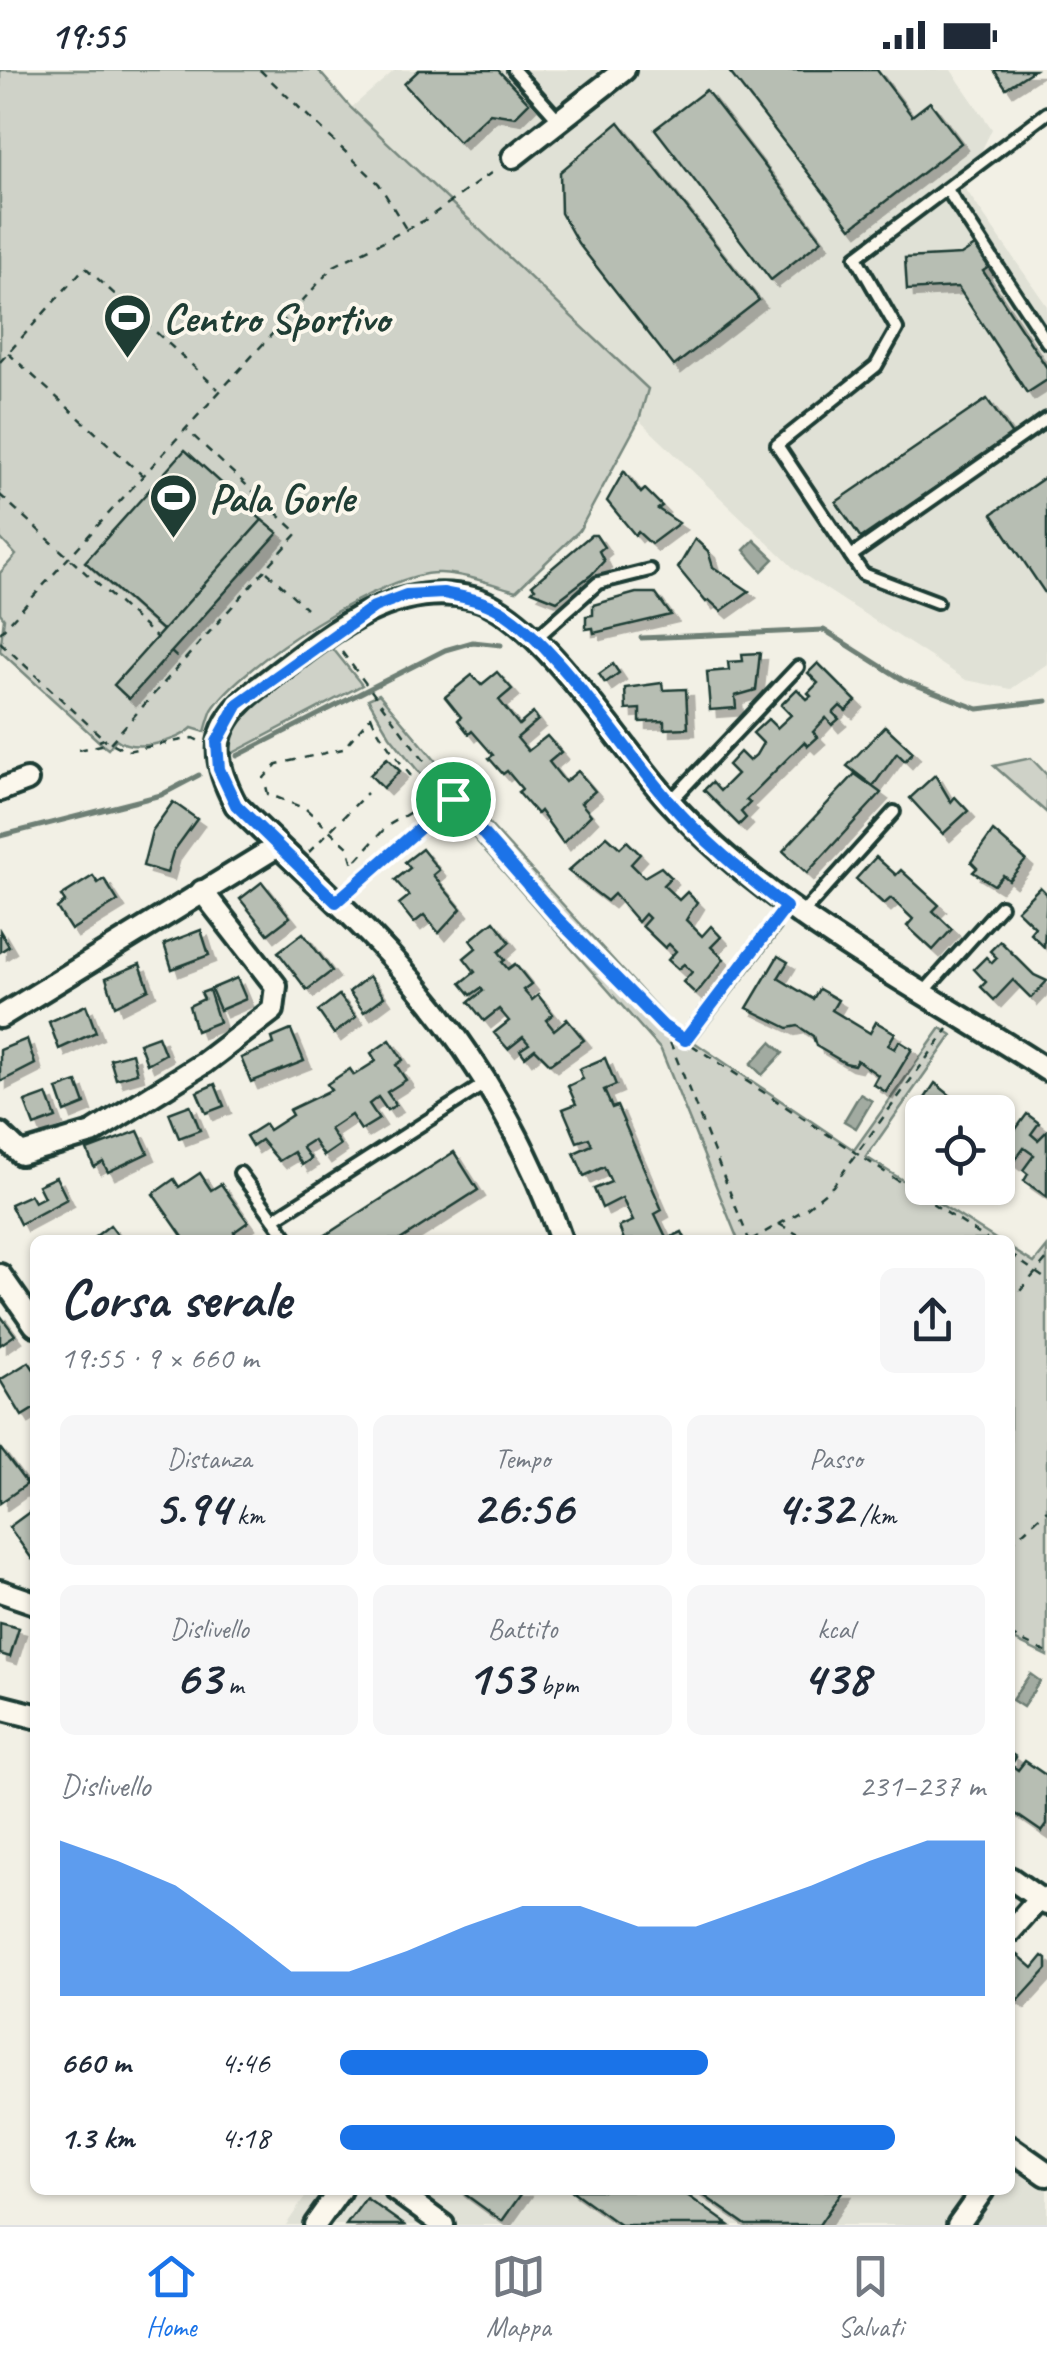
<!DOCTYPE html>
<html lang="it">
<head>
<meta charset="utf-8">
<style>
  body { margin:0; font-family:Caveat,sans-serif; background:#f6f6f7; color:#1f2937; height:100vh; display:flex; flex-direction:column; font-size:38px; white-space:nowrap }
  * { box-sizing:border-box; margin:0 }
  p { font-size:32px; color:#747a83 }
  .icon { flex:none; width:55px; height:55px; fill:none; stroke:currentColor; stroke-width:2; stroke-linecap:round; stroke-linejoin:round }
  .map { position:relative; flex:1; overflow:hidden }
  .panel { position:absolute; left:30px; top:1165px; width:985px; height:960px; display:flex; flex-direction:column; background:#fff; border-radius:15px; box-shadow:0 2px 8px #0004 }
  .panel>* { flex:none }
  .tools { position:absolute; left:905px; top:1025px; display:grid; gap:20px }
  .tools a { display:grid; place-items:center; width:110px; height:110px; border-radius:15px; background:#fff; box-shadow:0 2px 8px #0004; font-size:50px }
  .pin { position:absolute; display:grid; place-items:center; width:85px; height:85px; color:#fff; margin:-42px; border:5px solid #fff; border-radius:50%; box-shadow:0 2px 10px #0007 }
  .round { display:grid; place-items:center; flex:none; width:105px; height:105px; border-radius:15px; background:#f6f6f7 }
  .summary { display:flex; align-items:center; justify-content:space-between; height:170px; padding:0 30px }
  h1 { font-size:55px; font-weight:600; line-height:75px }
  .figures { display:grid; grid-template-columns:repeat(3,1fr); gap:15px; height:170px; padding:10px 30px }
  .figures div { display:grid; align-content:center; border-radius:15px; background:#f6f6f7; text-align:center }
  .figures b { font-size:50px; font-weight:600 }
  .figures small { font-size:28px; font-weight:400 }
  .figures p { font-size:28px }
  .chart { height:280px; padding:20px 30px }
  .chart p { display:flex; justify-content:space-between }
  .chart svg { width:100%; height:180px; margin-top:10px; fill:#1a73e8; opacity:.7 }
  ul { padding:0 30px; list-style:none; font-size:32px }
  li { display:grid; grid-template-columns:160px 120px 1fr; align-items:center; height:75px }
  li i { height:25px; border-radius:12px; background:#1a73e8 }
  .status { display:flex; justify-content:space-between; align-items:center; height:70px; padding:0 50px; background:#fff; direction:ltr }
  .status svg { height:28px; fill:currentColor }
  .dock { display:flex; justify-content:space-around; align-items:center; height:140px; border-top:2px solid #e0e1e3; background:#fff; font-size:28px; color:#747a83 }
  .dock a { display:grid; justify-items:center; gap:5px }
  .dock .active { color:#1a73e8 }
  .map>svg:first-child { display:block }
</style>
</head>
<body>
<div class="status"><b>19:55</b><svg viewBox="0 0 49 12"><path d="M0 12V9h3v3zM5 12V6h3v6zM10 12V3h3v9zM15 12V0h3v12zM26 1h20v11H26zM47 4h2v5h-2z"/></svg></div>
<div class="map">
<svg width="1047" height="2155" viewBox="0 0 1047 2155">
  <defs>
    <filter id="shadow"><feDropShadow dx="7" dy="7" stdDeviation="0" flood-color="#0004"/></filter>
  </defs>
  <rect width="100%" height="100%" fill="#f2f0e5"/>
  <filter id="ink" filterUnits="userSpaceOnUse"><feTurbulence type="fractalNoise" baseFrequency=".01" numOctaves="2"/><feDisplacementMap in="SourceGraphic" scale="20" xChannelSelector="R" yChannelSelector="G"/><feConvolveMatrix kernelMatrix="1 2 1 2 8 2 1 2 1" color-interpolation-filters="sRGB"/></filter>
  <g filter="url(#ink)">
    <g fill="#e0e1d6">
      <path d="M395 0H951L992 59 964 117 1047 236V594L1011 619 966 610 795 499 639 350 647 319 351 38Z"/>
      <path d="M1010 2059 1047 2085V2155H286L310 2120H1010Z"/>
    </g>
    <g fill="#cfd2c8" stroke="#77887e" stroke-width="2.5">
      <path d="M0 0H318L351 38 648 319 639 350 579 461 516 521C492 514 465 504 440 503 387 500 239 595 212 640 209 647 207 655 205 662L192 658C177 672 134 683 116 669L108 679 104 676 0 581 4 548 0 543V503L16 485 0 468Z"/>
      <path d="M330 575 362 615 231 684C219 634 295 599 330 575Z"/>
      <path d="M379 624 484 748 680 963 768 853 781 860 694 972 854 1080 941 958 952 965 866 1087 997 1170H738L661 980 451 742 356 821 348 812 442 731 390 666 368 629Z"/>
      <path d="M1031 688 1047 705V743L994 696Z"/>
      <path d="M1047 1177V1586L1010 1568V1178L1034 1193Z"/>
    </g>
    <g fill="#a2aba1" stroke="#6e7f75" stroke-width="2.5">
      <path d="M754 470 774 489 762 501 744 480Z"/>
      <path d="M771 972 783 983 762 1005 751 994Z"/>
      <path d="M860 1024 872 1031 856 1058 844 1051Z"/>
      <path d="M1030 1604 1040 1611 1023 1637 1012 1630Z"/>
    </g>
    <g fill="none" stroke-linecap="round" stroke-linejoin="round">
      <g stroke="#6e7f75" stroke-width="5">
        <path d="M641 568 824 560 903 610 978 639 1047 631"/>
        <path d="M237 686 445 580 473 572 501 575"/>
        <path d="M0 766 161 725 199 705"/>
      </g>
    </g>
    <g fill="#b7beb3" stroke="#1f3d34" stroke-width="2.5" filter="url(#shadow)">
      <path d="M419 0H498L529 33 515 47 490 43 459 72 404 14Z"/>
      <path d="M728 0H877L912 46 930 32 961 73 851 158Z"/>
      <path d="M994 0H1034L1006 18Z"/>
      <path d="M706 20 822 170 771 210 655 59Z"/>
      <path d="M619 52 759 230 674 296 578 173 561 143 560 102Z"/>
      <path d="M978 174 992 195 983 201 1047 298V310L1027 323 958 217 907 220 905 188 961 185Z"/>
      <path d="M987 329 1012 365 861 468 836 432Z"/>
      <path d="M185 380 262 450 163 561 85 492Z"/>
      <path d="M624 401 641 423 645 419 662 436 658 439 679 453 651 474 638 462 635 465 607 431Z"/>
      <path d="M1047 406V526L992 444Z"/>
      <path d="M262 450 278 463 129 629 114 615Z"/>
      <path d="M591 465H596L604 477 599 481 604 491 591 505 557 531 532 521 535 518 532 515Z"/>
      <path d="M695 469 708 481 713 497 749 521 721 541 709 530 706 532 678 498Z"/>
      <path d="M636 523H655L671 545 594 563 593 558 586 559V546L593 545V535Z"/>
      <path d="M760 583 756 620 735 626 736 638 710 640 707 602 729 600 728 592 743 591 742 584Z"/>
      <path d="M818 593 856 631 846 641 840 636 833 643 839 649 832 655 826 648 813 662 818 667 808 676 804 672 746 730 750 733 741 742 746 748 739 755 704 720 712 712 720 721 737 704 728 695 740 682 749 691 756 685 763 673 753 663 768 649 777 658 791 645 781 635 797 619 807 629 811 626 808 623 818 613 808 603Z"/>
      <path d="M613 594 619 603 605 613 599 604Z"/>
      <path d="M497 602 512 619 499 630 519 655 533 643 538 650 517 668 528 681 547 666 561 682 549 692 565 712 578 701 595 721 581 733 591 745 563 773 540 741 537 744 518 722 522 719 507 701 503 704 489 688 493 685 472 661 469 664 458 650 461 647 445 627 472 605 481 615Z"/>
      <path d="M662 613 663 620 686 619 688 658 664 659V651L640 652V639L626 640 625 618Z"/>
      <path d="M885 656 913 682 905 691 897 683 873 716 847 696Z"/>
      <path d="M387 688 400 701 383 718 370 705Z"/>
      <path d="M855 704 881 723 807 803 783 781Z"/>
      <path d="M935 705 951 732 955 727 968 741 943 764 910 728Z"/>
      <path d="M173 732 197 749 173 782 167 803 143 796 152 761Z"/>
      <path d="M993 761 1026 790 1009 810 1003 805 994 815 973 802 977 798 971 792Z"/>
      <path d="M607 766 620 778 627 771 640 784 631 794 644 807 661 797 671 807 663 815 679 830 687 822 697 832 686 850 702 866 711 856 721 867 711 877 724 889 696 924 683 912 692 902 684 894 678 899 668 890 676 881 669 874 665 878 642 856 649 848 645 844 638 852 614 824 607 831 568 801Z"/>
      <path d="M422 779 439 800 433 805 461 839 439 863 424 845 414 853 399 834 409 826 395 810 410 798 405 792Z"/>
      <path d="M876 787 896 805 901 800 939 835 933 841 952 859 933 880 907 856 913 849 891 828 884 834 856 809Z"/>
      <path d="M93 806 98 813 104 809 118 831 71 860 57 838 65 832 61 826Z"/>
      <path d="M262 812 290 847 268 864 240 829Z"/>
      <path d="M1040 817 1047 824 1044 877 1030 863 1035 857 1017 840Z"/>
      <path d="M494 851 510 872 499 882 505 890 502 892 508 899 515 894 531 914 523 920 532 930 538 925 553 944 546 950 554 960 567 949 584 970 550 994 535 979 525 987 520 980 529 974 523 967 508 979 494 963 509 951 499 939 484 951 469 932 483 921 481 918 471 925 461 913 475 902 464 888 476 878 470 870Z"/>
      <path d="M201 860 209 885 172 899 164 874Z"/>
      <path d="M0 861 9 876 0 882Z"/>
      <path d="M303 863 332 901 307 920 278 882Z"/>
      <path d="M1000 871 1034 905 1047 911 1031 928 1013 910 994 930 981 917 986 912 974 899 986 887 992 893 997 888 990 881Z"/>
      <path d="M778 886 788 892 778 908 813 929 819 919 838 930 832 940 870 963 876 952 895 963 888 975 895 979 899 971 912 979 886 1022 873 1014 878 1005 857 990 854 995 845 993 816 976 813 966 798 956 788 958 747 938Z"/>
      <path d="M140 894 149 919 115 936 106 908Z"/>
      <path d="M369 906 384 927 364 942 349 922Z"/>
      <path d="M237 908 246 929 220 940 211 919Z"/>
      <path d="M209 920 219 952 196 961 189 936 204 929 201 923Z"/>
      <path d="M339 925 356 947 334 964 318 941Z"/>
      <path d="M86 935 96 962 59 979 49 952Z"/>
      <path d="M291 960 304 991 251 1012 241 988 274 974 272 968Z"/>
      <path d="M158 966 165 984 147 994 139 973Z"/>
      <path d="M27 969 35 994 0 1012V980Z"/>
      <path d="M390 970 403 990 396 995 406 1010 387 1022 396 1035 387 1040 378 1027 369 1034 379 1049 361 1060 351 1045 330 1059 340 1075 324 1086 313 1070 302 1077 311 1089 302 1095 294 1082 279 1091 261 1070 252 1076 246 1066 265 1054 269 1060 292 1045 289 1040 331 1020 327 1014 350 999 354 1005 376 991 371 983Z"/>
      <path d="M132 983 137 1003 116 1009 110 989Z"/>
      <path d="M605 988 616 1015 604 1020 612 1038 617 1036 662 1140 655 1144 667 1169 682 1162 686 1170H624L619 1157 633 1151 622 1128 602 1138 594 1119 611 1112 604 1097 584 1106 574 1083 592 1075 589 1068 577 1072 563 1039 576 1034 568 1016 583 1009 579 999Z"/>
      <path d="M77 1012 85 1034 65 1042 57 1019Z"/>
      <path d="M935 1013 971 1042H922V1059L910 1051Z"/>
      <path d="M215 1014 224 1036 206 1043 197 1022Z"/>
      <path d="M47 1024 56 1048 34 1056 25 1032Z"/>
      <path d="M190 1035 200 1060 179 1068 169 1043Z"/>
      <path d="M1027 1044 1039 1053 1031 1064 1038 1070 1047 1061V1127L1024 1111 1028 1104 1023 1100 1034 1085 1024 1078 1013 1093 1008 1089 1002 1098 998 1095V1062L1005 1051 1016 1059Z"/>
      <path d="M138 1061 148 1083 108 1102 103 1092 94 1097 87 1080Z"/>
      <path d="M454 1082 478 1120 400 1170H318Z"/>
      <path d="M200 1103 211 1120 221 1114 248 1152 234 1162 240 1170H185L153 1124 174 1109 179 1117Z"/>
      <path d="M56 1107 67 1129 20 1154 10 1134 30 1125 34 1132 44 1127 38 1115Z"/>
      <path d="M110 1155 119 1167 115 1170H91Z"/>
      <path d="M0 1245 15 1265 0 1275Z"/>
      <path d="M29 1292 35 1301V1338L22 1346 0 1310Z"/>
      <path d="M0 1378 27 1414 0 1433Z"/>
      <path d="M35 1438V1487L32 1489 9 1457Z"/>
      <path d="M0 1553 19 1558 10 1587 0 1584Z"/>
      <path d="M1010 1683 1016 1687 1011 1695 1018 1700 1025 1691 1047 1706V1755L1042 1762 1010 1740Z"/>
      <path d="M1018 1885 1033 1898 1043 1886 1047 1889V1899L1018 1931 1010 1926V1894Z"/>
      <path d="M459 2120H524L502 2151Z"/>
      <path d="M571 2120H680L729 2155H620Z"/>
      <path d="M696 2120H843L819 2155H746Z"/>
      <path d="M366 2128 404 2155H346Z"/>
    </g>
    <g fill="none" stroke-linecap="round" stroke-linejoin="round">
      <defs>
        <g id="service">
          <path d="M514 0 559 50"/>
          <path d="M948 121 1047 272"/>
          <path d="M851 486 1047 349"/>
          <path d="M937 532 863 504 777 375 876 296 897 259 856 187 1047 43"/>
          <path d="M535 569 598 513 650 500"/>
          <path d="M670 732 798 597"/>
          <path d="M801 845 894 742"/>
          <path d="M923 923 1001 836"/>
          <path d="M240 1103 289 1170"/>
          <path d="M274 1149 486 1013"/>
        </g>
        <g id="minor">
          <path d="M513 87 624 0"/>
          <path d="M0 720 27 710"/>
          <path d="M0 947 278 776"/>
          <path d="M0 1064 21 1084 92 1063 204 993 273 940 276 916 202 821"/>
          <path d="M561 1170C529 1077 478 988 414 913 360 849 295 794 236 735 209 685 211 654 258 618 321 570 389 508 473 528 539 544 623 682 671 733 777 848 918 916 1047 1000"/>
          <path d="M0 1205 35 1255"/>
          <path d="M0 1521 35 1533"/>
          <path d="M1010 1808 1047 1834"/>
          <path d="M1010 1862 1040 1828"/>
          <path d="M395 2120 443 2155"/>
          <path d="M315 2155 340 2120"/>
          <path d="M958 2155 983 2120"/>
        </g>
        <g id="tertiary">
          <path d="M0 1637 35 1646"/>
          <path d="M1010 2078 1047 2104"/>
        </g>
      </defs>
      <use href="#service" stroke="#1f3d34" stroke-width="18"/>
      <use href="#minor" stroke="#1f3d34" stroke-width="28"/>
      <use href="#tertiary" stroke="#1f3d34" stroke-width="30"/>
      <g stroke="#1f3d34" stroke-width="2.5" stroke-dasharray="8 8" stroke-linecap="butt">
        <path d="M260 0 379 114 406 159"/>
        <path d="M8 283 142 405"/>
        <path d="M0 292 85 197 218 319"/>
        <path d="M0 425 157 568"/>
        <path d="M267 502 306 538"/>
        <path d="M0 563 334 196 425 150 498 98"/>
        <path d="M0 572 104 669"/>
        <path d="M171 582 181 591"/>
        <path d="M342 582 453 729 557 848 663 956 988 1170"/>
        <path d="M371 646C377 665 416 713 431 730L387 756 353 794 348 777 306 739 268 724 264 708 277 694 343 679Z"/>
        <path d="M99 671 104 669 127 681 193 668 201 672"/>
        <path d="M79 680 110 673 298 463 187 360"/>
        <path d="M309 782 367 723"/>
        <path d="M351 818 451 731"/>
        <path d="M664 957 749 1170"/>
        <path d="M685 971 776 850"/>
        <path d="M779 1154 808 1170"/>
        <path d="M751 1170 804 1140 833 1116 948 959"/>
        <path d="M1010 1184 1047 1210"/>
        <path d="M1010 1233 1047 1189"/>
        <path d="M1010 1474 1047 1440"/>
        <path d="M1010 1565 1047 1583"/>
      </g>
      <use href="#service" stroke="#fbf7ec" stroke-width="10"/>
      <use href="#minor" stroke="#fbf7ec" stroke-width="20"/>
      <use href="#tertiary" stroke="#fbf7ec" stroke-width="22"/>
    </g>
  </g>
  <g fill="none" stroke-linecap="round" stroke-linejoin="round" filter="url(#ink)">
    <defs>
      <path id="route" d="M443 523C464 527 482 530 501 541 555 573 623 679 667 729 702 770 744 804 786 837L685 970 663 956 557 848 453 729 336 832 236 735 219 699 217 672 238 634 374 537 406 525Z"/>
    </defs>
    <use href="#route" stroke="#fff" stroke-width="20"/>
    <use href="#route" stroke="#1a73e8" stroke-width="12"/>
  </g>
  <defs>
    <symbol id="stadium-pin" viewBox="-11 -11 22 30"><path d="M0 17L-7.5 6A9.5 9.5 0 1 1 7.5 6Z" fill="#1f3d34" stroke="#fbf7ec"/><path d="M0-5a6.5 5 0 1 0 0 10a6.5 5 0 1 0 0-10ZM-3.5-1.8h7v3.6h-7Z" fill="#fff"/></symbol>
  </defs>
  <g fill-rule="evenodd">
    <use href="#stadium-pin" x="100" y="220" width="55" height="75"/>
    <use href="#stadium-pin" x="146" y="400" width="55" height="75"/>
  </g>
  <g text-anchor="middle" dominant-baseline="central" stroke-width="8" stroke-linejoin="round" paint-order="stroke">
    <g font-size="42" font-weight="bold" fill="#1f3d34" stroke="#fbf7ec" text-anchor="start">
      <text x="163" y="248">Centro Sportivo</text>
      <text x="209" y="428">Pala Gorle</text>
    </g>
  </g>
</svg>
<div class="tools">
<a><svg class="icon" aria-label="locate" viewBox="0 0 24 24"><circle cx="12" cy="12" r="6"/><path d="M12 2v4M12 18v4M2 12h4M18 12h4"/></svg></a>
</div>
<div class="pin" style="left:453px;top:729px;background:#1e9e55"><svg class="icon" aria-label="arrive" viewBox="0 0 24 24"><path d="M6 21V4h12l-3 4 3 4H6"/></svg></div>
<section class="panel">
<div class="summary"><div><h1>Corsa serale</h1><p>19:55 · 9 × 660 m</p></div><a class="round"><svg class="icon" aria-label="share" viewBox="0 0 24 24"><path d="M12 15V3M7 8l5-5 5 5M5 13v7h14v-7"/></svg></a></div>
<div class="figures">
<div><p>Distanza</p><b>5.94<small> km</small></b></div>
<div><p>Tempo</p><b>26:56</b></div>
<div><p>Passo</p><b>4:32<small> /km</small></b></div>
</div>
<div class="figures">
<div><p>Dislivello</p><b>63<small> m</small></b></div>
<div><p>Battito</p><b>153<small> bpm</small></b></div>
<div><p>kcal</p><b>438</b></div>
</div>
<div class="chart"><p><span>Dislivello</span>231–237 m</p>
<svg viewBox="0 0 160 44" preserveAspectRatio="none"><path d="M0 44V6L10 11L20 17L30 27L40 38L50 38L60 33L70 27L80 22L90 22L100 27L110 27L120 22L130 17L140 11L150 6L160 6V44z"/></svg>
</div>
<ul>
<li><b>660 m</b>4:46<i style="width:57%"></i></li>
<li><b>1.3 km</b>4:18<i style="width:86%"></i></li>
</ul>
</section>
</div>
<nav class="dock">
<a class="active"><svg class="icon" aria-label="home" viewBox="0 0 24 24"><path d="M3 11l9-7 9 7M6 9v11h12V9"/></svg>Home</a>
<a><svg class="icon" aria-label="map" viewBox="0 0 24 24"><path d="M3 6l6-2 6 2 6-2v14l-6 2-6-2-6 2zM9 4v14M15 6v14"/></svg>Mappa</a>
<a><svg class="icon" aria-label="saved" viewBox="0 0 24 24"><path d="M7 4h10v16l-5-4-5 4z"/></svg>Salvati</a>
</nav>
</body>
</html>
